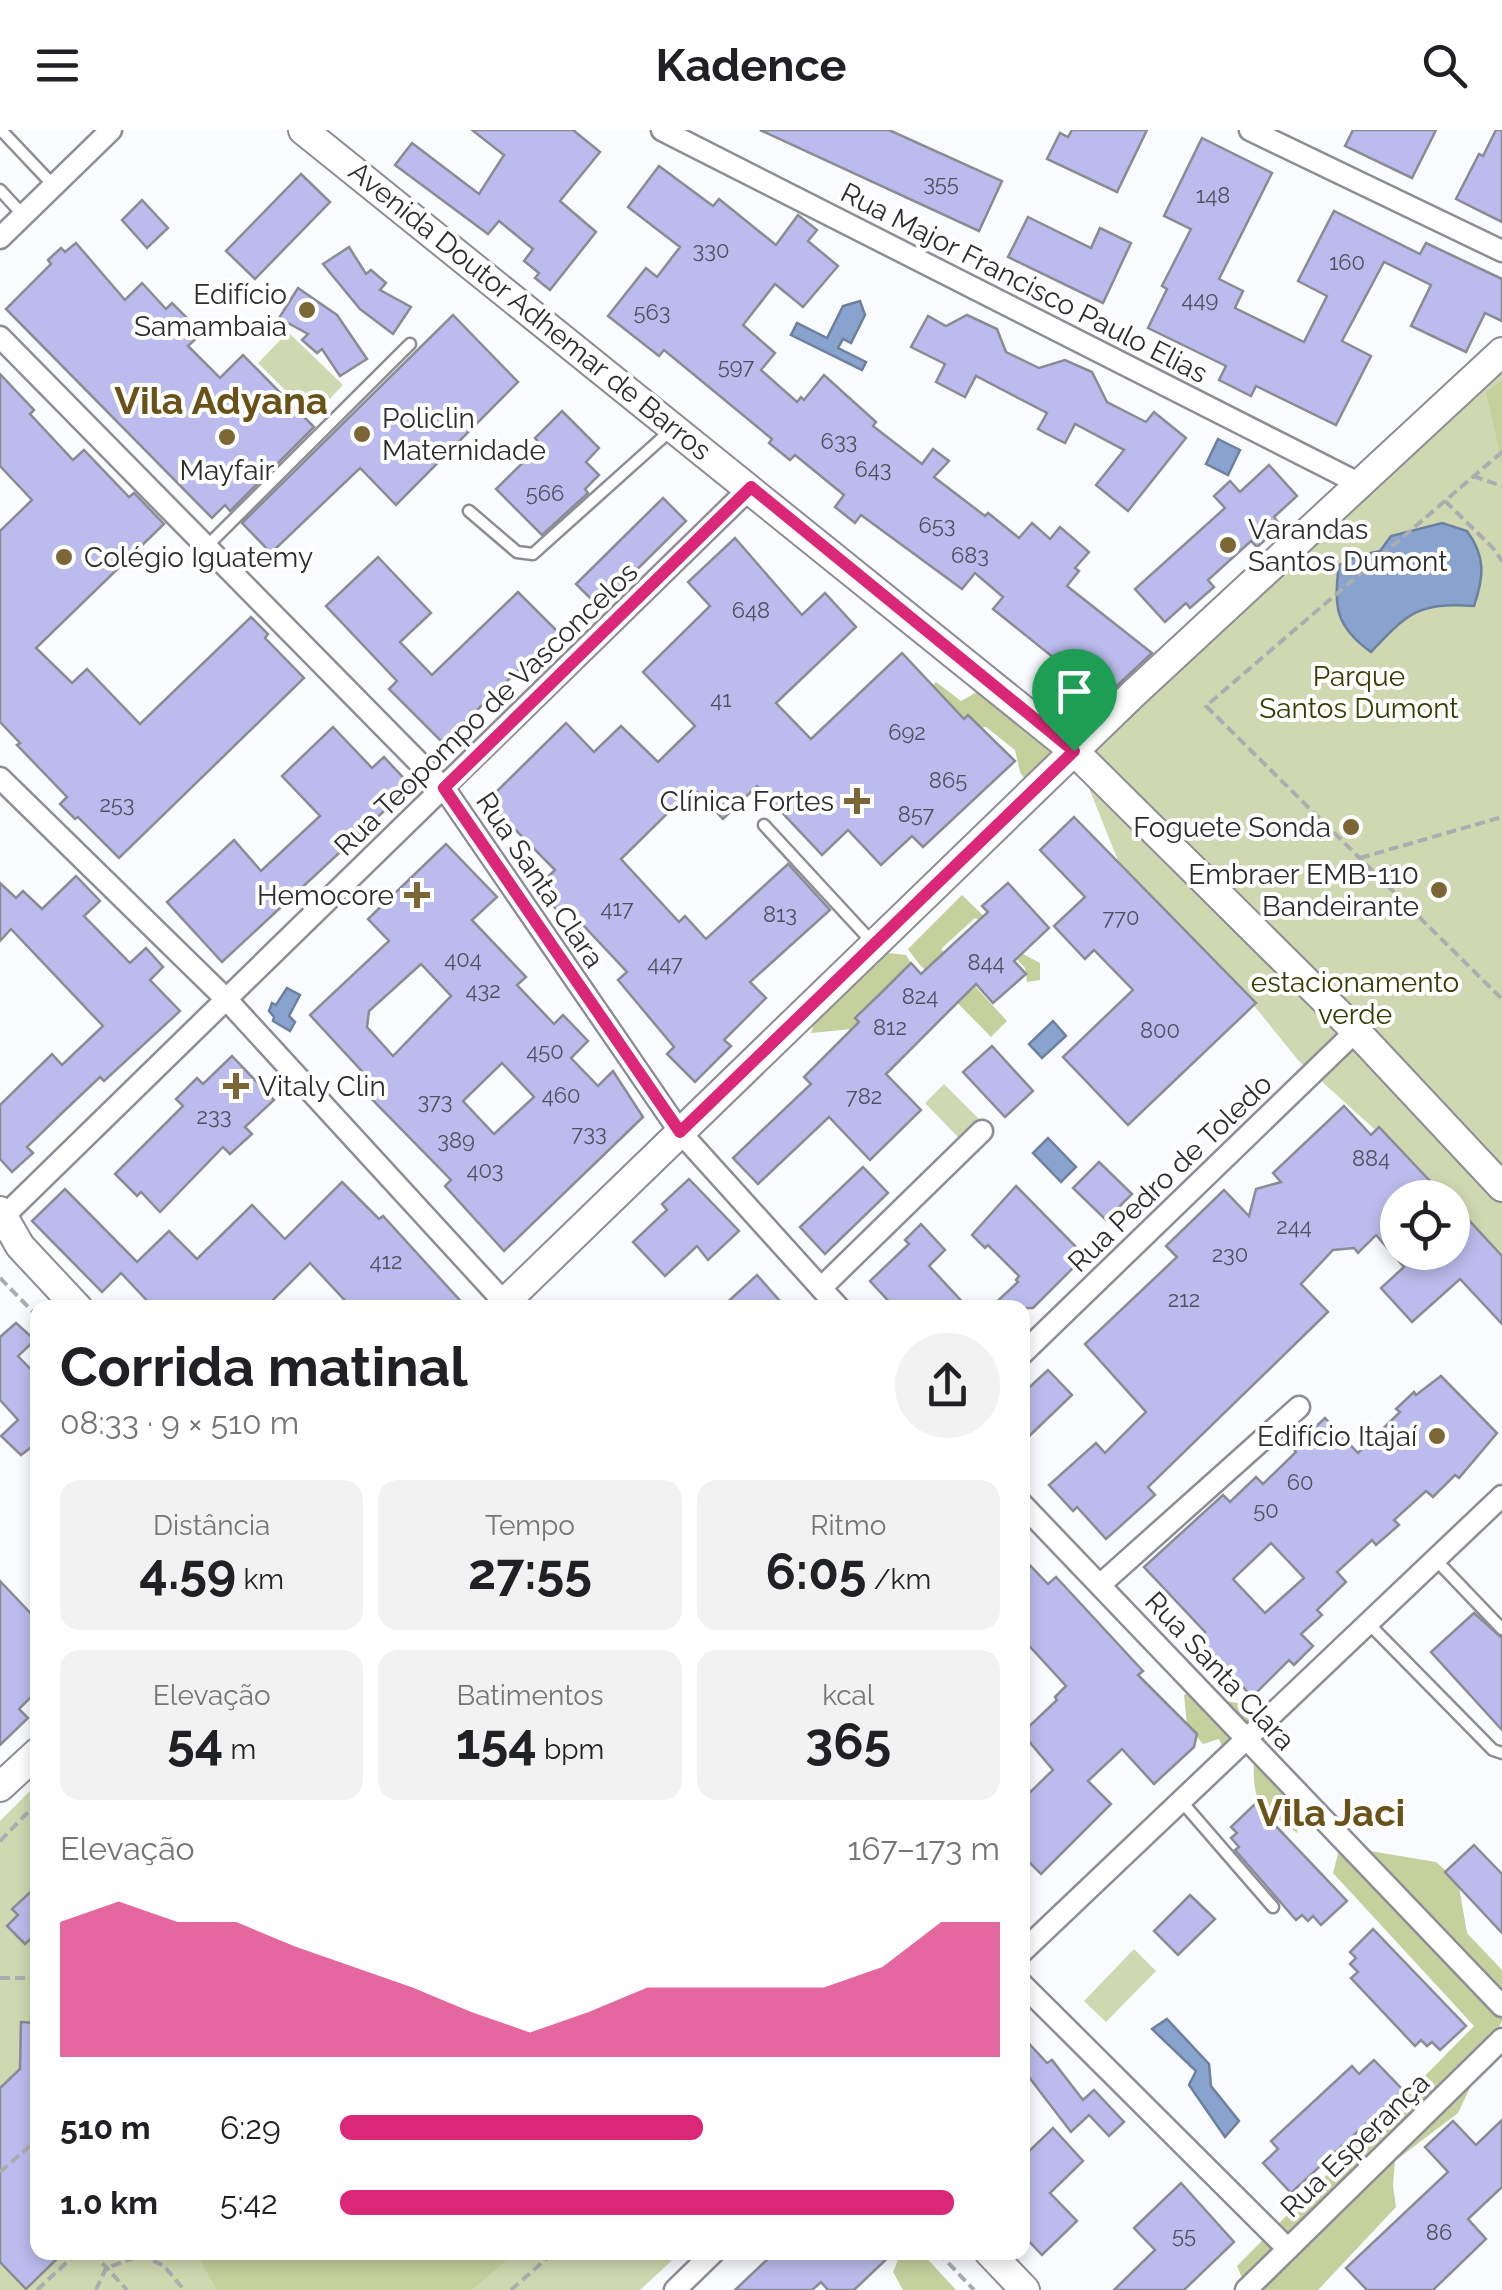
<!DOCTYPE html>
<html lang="pt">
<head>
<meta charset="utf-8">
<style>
  body { margin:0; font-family:Raleway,sans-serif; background:#f2f2f2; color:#202124; height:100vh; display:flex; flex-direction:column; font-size:38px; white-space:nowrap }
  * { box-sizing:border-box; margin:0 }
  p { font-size:32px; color:#757577 }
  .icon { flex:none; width:55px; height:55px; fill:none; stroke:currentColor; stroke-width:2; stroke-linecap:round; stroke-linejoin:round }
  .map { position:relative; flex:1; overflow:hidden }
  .side { position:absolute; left:30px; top:1170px; width:1000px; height:960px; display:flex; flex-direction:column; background:#fff; border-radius:20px; box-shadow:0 5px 15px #0003 }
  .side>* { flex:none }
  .buttons { position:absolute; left:1380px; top:1050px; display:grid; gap:20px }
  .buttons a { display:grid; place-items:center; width:90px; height:90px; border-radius:50%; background:#fff; box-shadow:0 5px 15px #0003; font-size:50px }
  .pin { position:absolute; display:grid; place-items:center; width:85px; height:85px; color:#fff; margin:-102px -42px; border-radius:50% 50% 50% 0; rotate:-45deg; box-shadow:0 0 10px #0007 }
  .pin .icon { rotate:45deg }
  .round { display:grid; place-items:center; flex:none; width:105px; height:105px; border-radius:52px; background:#f2f2f2 }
  .summary { display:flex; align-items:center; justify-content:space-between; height:170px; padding:0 30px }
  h1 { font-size:55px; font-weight:700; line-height:75px }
  .metrics { display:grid; grid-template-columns:repeat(3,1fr); gap:15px; height:170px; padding:10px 30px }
  .metrics div { display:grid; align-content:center; border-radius:20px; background:#f2f2f2; text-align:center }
  .metrics b { font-size:50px; font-weight:700 }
  .metrics small { font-size:28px; font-weight:400 }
  .metrics p { font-size:28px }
  .chart { height:280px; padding:20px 30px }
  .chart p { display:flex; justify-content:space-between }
  .chart svg { width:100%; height:180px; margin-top:10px; fill:#db2777; opacity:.7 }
  ul { padding:0 30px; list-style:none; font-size:32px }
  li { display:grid; grid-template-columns:160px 120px 1fr; align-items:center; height:75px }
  li i { height:25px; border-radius:12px; background:#db2777 }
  header { display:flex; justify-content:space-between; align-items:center; height:130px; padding:0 30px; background:#fff; font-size:45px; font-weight:700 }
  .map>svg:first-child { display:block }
</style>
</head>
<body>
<header><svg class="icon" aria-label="menu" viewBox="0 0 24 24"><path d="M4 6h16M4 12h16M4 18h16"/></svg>Kadence<svg class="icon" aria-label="search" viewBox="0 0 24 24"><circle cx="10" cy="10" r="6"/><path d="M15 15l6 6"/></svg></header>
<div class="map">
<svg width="1502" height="2160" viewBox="0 0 1502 2160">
  <rect width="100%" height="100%" fill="#fafbfe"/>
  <g fill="#d0d8b1">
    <path d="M288 202 343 255 312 287 258 233Z"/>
    <path d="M1502 226V1134L1453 1076 1452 1068 1445 1067 1424 1044 1298 930 1226 841 1119 733 1074 621Z"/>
    <path d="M944 954 979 989 960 1009 925 973Z"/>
    <path d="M37 1654 38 2122 680 2123 640 2160H0V1691Z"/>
    <path d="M1134 1819 1156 1841 1106 1892 1084 1871Z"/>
  </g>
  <g fill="#c6d09d">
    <path d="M1502 251V333L1486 262Z"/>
    <path d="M936 552 961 571 984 558 1039 582 1053 636 1030 657 1020 642 1015 620 986 597 954 602 922 567Z"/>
    <path d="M962 765 1023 824 1040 833V850L1027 852 1025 838 983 792 975 788 941 819 1007 891 991 907 919 834 908 819Z"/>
    <path d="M853 819 906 825 935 872 895 912 852 899 811 903 822 870Z"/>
    <path d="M1209 1553 1226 1571 1243 1574 1254 1591 1224 1621 1219 1609 1203 1614 1187 1595 1184 1565Z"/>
    <path d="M1280 1627 1303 1651 1297 1703C1260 1676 1252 1676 1254 1628Z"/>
    <path d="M1340 1716 1436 1732 1458 1751 1467 1803 1502 1840V1891L1458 1983 1395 2031 1393 2056 1396 2077 1318 2160H1247L1237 2136 1474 1896 1333 1743Z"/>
    <path d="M196 2123H515L472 2160H217Z"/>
    <path d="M901 2123H922L956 2160H903L893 2142Z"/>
  </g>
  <g fill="#88a3cd" stroke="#6d809e" stroke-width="2.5">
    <path d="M860 171 865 185 851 213 843 209 838 218 866 232 862 240 791 205 797 193 827 208 843 176Z"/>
    <path d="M1218 309 1240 320 1228 345 1206 334Z"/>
    <path d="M1442 393 1467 401C1486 427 1484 447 1474 476 1418 472 1408 483 1371 522 1336 497 1333 477 1339 435L1357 426 1380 421 1391 406Z"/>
    <path d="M287 858 300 865 289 886 295 892 290 901 273 891 274 887 269 881 272 873 276 875Z"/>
    <path d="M1053 891 1066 906 1042 928 1029 914Z"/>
    <path d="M1048 1008 1076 1037 1061 1052 1033 1023Z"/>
    <path d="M1167 1889 1209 1934 1211 1956 1239 1991 1225 2007 1189 1955 1196 1941 1152 1899Z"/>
  </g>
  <g fill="#bbbced" stroke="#8b8b93" stroke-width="2.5" fill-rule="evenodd">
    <path d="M472 0H573L600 22 560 71 596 102 550 160 535 148 539 143 524 131 533 119 499 91 488 104 395 35 412 13 479 64 504 25Z"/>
    <path d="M760 0H889L1002 51 979 101Z"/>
    <path d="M1072 0H1147L1117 62 1047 29 1060 3 1068 7Z"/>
    <path d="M1353 0H1436L1412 48 1345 16Z"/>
    <path d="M1496 0H1502V92L1456 69 1479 24 1483 26Z"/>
    <path d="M1202 8 1272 43 1219 149 1243 161 1235 178 1304 212 1327 166 1298 151 1334 81 1420 124 1426 113 1502 149V191L1485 183 1466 222 1411 196 1431 155 1384 132 1342 211 1371 226 1336 295 1256 256 1251 266 1219 250 1226 236 1148 198 1167 159 1162 156 1191 99 1164 86Z"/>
    <path d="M659 36 713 76 719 69 776 115 798 85 817 100 808 111 838 136 803 177 775 154 743 195 775 223 761 240 797 272 801 267 804 270 824 245 876 292 873 296 922 334 933 319 949 331 934 347 985 386 988 383 1019 408 1032 393 1050 409 1060 397 1089 422 1075 438 1079 441 1067 456 1152 523 1091 580 1069 561 1080 549 993 479 1003 467 975 443 962 459 861 385 855 393 835 377 844 365 795 325 790 330 769 313 772 309 664 220 659 226 608 186 646 138 657 147 680 117 628 77Z"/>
    <path d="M301 44 330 72 255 149 226 121Z"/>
    <path d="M142 70 168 98 147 118 122 90Z"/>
    <path d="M1028 87 1091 118 1100 98 1131 113 1103 173 1008 127Z"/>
    <path d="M76 113 125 170 142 153 166 179 172 173 202 203 188 216 220 248 243 225 314 297 230 381 225 375 212 388 6 179 51 134 48 130 61 118 65 122Z"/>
    <path d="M349 117 366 144 371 140 386 153 380 160 411 177 393 204 360 179 323 134Z"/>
    <path d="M298 158 337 185 367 229 340 246 322 219 317 223 302 210 308 204 279 188Z"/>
    <path d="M453 185 518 252 396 375 360 338 271 423 242 393Z"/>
    <path d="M967 185 997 199 1006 222 1039 238 1065 230 1092 242 1107 272 1146 292 1154 282 1186 308 1128 381 1096 355 1124 320 1075 294 1065 313 1045 303 1038 299 1047 283 976 246 965 267 936 252 945 234 911 217 928 186 946 196Z"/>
    <path d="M0 244 34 280 30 284 73 330 84 320 129 367 134 363 164 394 36 518 72 553 87 539 140 594 251 487 268 504 265 508 304 548 119 728 78 687 75 689 60 674 67 667 17 615 20 613 0 592V401L32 370 0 336Z"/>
    <path d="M562 281 599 318 586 332 599 345 585 359 588 363 542 405 496 359 541 315 535 308Z"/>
    <path d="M1269 335 1297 366 1274 387 1281 396 1257 417 1251 411 1208 450 1214 457 1190 478 1186 473 1165 492 1135 459 1225 378 1214 366 1230 351 1240 362Z"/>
    <path d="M663 368 686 391 599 477 576 454Z"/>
    <path d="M735 408 802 485 825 463 856 497 776 573 811 609 902 523 964 589 968 585 1015 631 923 717 912 706 881 735 848 700 822 725 757 656 723 689 693 658 621 729 679 792 685 786 706 809 788 734 830 780 750 852 766 868 724 910 731 916 695 952 667 924 674 917 618 850 627 842 567 778 561 784 536 758 555 740 487 671 566 593 594 622 621 596 658 632 695 596 643 542 710 476 688 452Z"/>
    <path d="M378 427 431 483 400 512 432 545 518 462 558 502 443 613 389 559 397 551 326 476Z"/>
    <path d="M333 597 372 638 384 627 411 656 222 832 167 772 234 710 261 741 320 686 282 646Z"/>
    <path d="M1074 687 1256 873 1128 995 1063 927 1133 860 1094 820 1085 829 1054 796 1085 767 1040 720Z"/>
    <path d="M446 714 497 767 472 790 526 847 517 855 554 894 563 885 588 911 571 928 598 956 613 941 643 987 504 1121 445 1056 451 1050 360 957 369 949 310 885 389 811 368 789ZM421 834 451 866 393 926 367 897 369 881ZM502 933 534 967 494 1004 463 971Z"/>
    <path d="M76 746 100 771 84 786 130 833 146 818 163 837 150 850 180 881 104 951 100 947 62 983 27 1017 33 1023 12 1042 0 1029V975L52 924 62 935 103 896 11 799 0 811V753L16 768 23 761 42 779Z"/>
    <path d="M1008 753 1049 798 1014 831 1026 844 993 873 976 854 886 944 921 980 870 1030 829 987 758 1054 733 1028 811 954 804 947 859 892 855 888 880 864 911 833 921 844 988 782 982 776Z"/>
    <path d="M992 916 1033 961 1005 987 963 942Z"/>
    <path d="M232 926 274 970 245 997 252 1004 230 1024 223 1017 160 1082 141 1062 137 1066 115 1044 183 976 176 969 197 948 203 954Z"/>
    <path d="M1344 976 1371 1005 1379 997 1446 1068H1398V1122H1452V1072L1502 1126V1194L1460 1149 1412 1192 1381 1158 1404 1137 1376 1105 1358 1123 1354 1118 1333 1120 1301 1154 1328 1182 1148 1357 1155 1365 1106 1409 1077 1377 1073 1381 1049 1355 1096 1313 1105 1323 1146 1282 1085 1214 1177 1127 1166 1116 1224 1060 1249 1086 1256 1059 1281 1052 1273 1043Z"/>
    <path d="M1099 1032 1132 1064 1106 1090 1073 1058Z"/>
    <path d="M863 1037 888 1063 825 1124 800 1097Z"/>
    <path d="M689 1049 739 1101 708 1130 697 1116 665 1146 633 1112 667 1080 662 1074Z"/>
    <path d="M342 1052 379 1089 383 1086 467 1178H352L310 1133 265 1178H154L121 1143 102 1162 32 1091 65 1059 137 1132 169 1101 197 1129 252 1075 285 1109Z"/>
    <path d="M1016 1056 1085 1126 1033 1178H990L1018 1152 1016 1150 1019 1146 988 1115 985 1118 972 1105Z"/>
    <path d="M921 1094 945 1120 929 1136 968 1178H895L870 1151 909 1114 905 1110Z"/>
    <path d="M757 1145 786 1178H721Z"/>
    <path d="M16 1193 35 1210 18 1226 38 1247V1312L21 1325 1 1306 18 1290 0 1270V1207Z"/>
    <path d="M1048 1240 1072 1265 1022 1313V1264Z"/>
    <path d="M1441 1246 1497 1303 1459 1348 1455 1345 1433 1367 1426 1361 1394 1390 1399 1395 1376 1415 1372 1410 1337 1442 1346 1452 1317 1480 1322 1485 1301 1504 1313 1516 1294 1535 1289 1530 1252 1567 1199 1508 1205 1502 1144 1437 1223 1365 1230 1372 1256 1347 1263 1354 1296 1322 1293 1318 1325 1288 1358 1323 1400 1282 1396 1279 1414 1262 1416 1265ZM1271 1413 1304 1448 1265 1483 1233 1449Z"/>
    <path d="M1022 1427 1048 1454 1056 1447 1143 1541 1138 1545 1197 1604 1194 1617 1154 1654 1122 1619 1088 1651 1111 1674 1041 1744 1022 1725V1670L1053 1640 1022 1603 1057 1570 1055 1567 1066 1556 1022 1508Z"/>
    <path d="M0 1451 38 1491V1560L19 1579 28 1588 0 1615Z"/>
    <path d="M1474 1483 1502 1508V1600L1431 1522Z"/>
    <path d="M1255 1674 1347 1771 1321 1795 1313 1786 1308 1791 1302 1785 1296 1790 1235 1720 1239 1717 1231 1708 1237 1703 1231 1697Z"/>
    <path d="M1474 1715 1502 1744V1803L1445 1742Z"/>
    <path d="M38 1755V1806L36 1804 25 1814 7 1796 18 1785 12 1779Z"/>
    <path d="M1190 1765 1215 1789 1178 1825 1154 1801Z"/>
    <path d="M1373 1799 1466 1896 1440 1920 1432 1912 1427 1916 1421 1910 1415 1916 1351 1848 1358 1842 1350 1834 1356 1828 1350 1822Z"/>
    <path d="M21 1892 38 1893V2122H64L26 2159 0 2132V1958L20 1939Z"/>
    <path d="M1022 1906 1047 1933 1052 1930 1083 1970 1094 1960 1124 1992 1109 2006 1089 1985 1071 2002 1022 1938Z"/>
    <path d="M1374 1930 1403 1960 1291 2063 1263 2033 1278 2019 1271 2011 1352 1936 1359 1944Z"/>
    <path d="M1502 1990V2057L1468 2089 1486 2109 1433 2160H1367L1346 2138 1448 2042 1425 2017 1453 1991 1476 2015Z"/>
    <path d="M1053 1998 1083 2031 1050 2063 1077 2091 1042 2125 1022 2104V2028Z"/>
    <path d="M1181 2053 1234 2112 1184 2160H1114L1155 2120 1134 2098Z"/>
    <path d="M775 2122H894L854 2160H828L821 2152 812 2160H735Z"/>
  </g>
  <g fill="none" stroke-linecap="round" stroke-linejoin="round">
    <defs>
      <g id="lane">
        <path d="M1 0 53 55"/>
        <path d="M0 60 23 85"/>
        <path d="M469 381 517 422 533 424 670 301"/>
        <path d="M207 416 410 214"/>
        <path d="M764 695 873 813"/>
        <path d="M1436 1430 1502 1499"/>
        <path d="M1369 1494 1493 1620 1502 1623"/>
        <path d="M1182 1672 1273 1777"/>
      </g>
      <g id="street">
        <path d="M662 0 1362 355"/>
        <path d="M1250 0 1502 121"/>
        <path d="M0 108 111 0"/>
        <path d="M0 207 444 658 680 1002 839 1178"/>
        <path d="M0 648 227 870 504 1172"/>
        <path d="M0 1090 751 357"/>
        <path d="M821 1158 982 1001"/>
        <path d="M1022 1224 1356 901"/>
        <path d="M1022 1374 1502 1876"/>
        <path d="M1101 1454 1299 1277"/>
        <path d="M1022 1822 1502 1366"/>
        <path d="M1022 1854 1288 2119"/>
        <path d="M675 2160 714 2122"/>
        <path d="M1246 2160 1502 1909"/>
      </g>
      <g id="secondary">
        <path d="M303 0 1074 621 1356 901 1502 1057"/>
        <path d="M0 1081 20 1116 78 1178"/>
        <path d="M499 1178 1132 565 1502 222"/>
        <path d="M0 1657 38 1622"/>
        <path d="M989 2122 1025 2160"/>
      </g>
    </defs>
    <use href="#lane" stroke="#8d8d95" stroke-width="15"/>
    <use href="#street" stroke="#8d8d95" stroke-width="25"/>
    <use href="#secondary" stroke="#8d8d95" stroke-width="32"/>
    <g stroke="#acadb0" stroke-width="4" stroke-dasharray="10 5" stroke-linecap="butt">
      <path d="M1502 322 1206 576 1502 869"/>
      <path d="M1473 346 1502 356"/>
      <path d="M1445 371 1493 418 1502 431"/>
      <path d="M1360 728 1502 687"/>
      <path d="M0 1148 38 1187"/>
      <path d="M0 1711 38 1672"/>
      <path d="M0 1848H38"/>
      <path d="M0 2042 38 2009"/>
      <path d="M92 2122 127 2160"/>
      <path d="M938 2122 974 2160"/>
      <path d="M37 2160 78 2122"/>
      <path d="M96 2160 106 2138 142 2125 164 2136 184 2160"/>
      <path d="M511 2160 554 2122"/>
    </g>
    <use href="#lane" stroke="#fff" stroke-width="10"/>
    <use href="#street" stroke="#fff" stroke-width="20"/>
    <use href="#secondary" stroke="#fff" stroke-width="28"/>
  </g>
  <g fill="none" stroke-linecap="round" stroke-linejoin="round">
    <defs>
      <path id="route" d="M751 357 1074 621 680 1002 444 658Z"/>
    </defs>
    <use href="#route" stroke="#fff" stroke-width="20"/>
    <use href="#route" stroke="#db2777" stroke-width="12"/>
  </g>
  <g fill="#7c6636" stroke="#fff" stroke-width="4">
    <circle cx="307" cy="180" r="10"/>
    <circle cx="362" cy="304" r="10"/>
    <circle cx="227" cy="307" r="10"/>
    <circle cx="1228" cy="415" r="10"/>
    <circle cx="64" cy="427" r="10"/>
    <path d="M852 656h10v10h10v10h-10v10h-10v-10h-10v-10h10z"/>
    <circle cx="1351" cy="697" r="10"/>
    <circle cx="1439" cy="760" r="10"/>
    <path d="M412 750h10v10h10v10h-10v10h-10v-10h-10v-10h10z"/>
    <path d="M231 941h10v10h10v10h-10v10h-10v-10h-10v-10h10z"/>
    <circle cx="1437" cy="1306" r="10"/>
  </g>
  <g text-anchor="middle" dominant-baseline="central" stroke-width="8" stroke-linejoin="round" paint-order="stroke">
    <g font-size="22" fill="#50515f">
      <text x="941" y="53">355</text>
      <text x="1213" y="65">148</text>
      <text x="711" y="120">330</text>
      <text x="1347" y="132">160</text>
      <text x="1200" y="169">449</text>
      <text x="652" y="182">563</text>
      <text x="736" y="236">597</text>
      <text x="839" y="311">633</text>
      <text x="873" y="339">643</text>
      <text x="545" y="363">566</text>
      <text x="937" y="395">653</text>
      <text x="970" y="425">683</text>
      <text x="751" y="480">648</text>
      <text x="721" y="569">41</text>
      <text x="907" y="602">692</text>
      <text x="948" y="650">865</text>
      <text x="117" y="674">253</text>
      <text x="916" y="684">857</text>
      <text x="617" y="778">417</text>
      <text x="780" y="784">813</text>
      <text x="1121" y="787">770</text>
      <text x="463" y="829">404</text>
      <text x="986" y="832">844</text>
      <text x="665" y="833">447</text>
      <text x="483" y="860">432</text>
      <text x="920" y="866">824</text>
      <text x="890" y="897">812</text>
      <text x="1160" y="900">800</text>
      <text x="545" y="921">450</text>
      <text x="561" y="965">460</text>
      <text x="864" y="966">782</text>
      <text x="435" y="971">373</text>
      <text x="214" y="986">233</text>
      <text x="589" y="1003">733</text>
      <text x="456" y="1010">389</text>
      <text x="1371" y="1028">884</text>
      <text x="485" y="1040">403</text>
      <text x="1294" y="1096">244</text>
      <text x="1230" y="1124">230</text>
      <text x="386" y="1131">412</text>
      <text x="1184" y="1169">212</text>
      <text x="1300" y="1352">60</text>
      <text x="1266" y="1380">50</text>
      <text x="1439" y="2102">86</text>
      <text x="1184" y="2105">55</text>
    </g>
    <g font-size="28" fill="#2d2d30" stroke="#fff">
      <text transform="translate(1024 153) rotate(27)">Rua Major Francisco Paulo Elias</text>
      <text transform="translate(530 181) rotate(39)">Avenida Doutor Adhemar de Barros</text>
      <text transform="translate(486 579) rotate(-44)">Rua Teopompo de Vasconcelos</text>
      <text transform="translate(540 750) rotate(56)">Rua Santa Clara</text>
      <text transform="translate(1170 1043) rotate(-44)">Rua Pedro de Toledo</text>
      <text transform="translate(1220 1541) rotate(47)">Rua Santa Clara</text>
      <text transform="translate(1355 2015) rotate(-44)">Rua Esperança</text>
    </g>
    <g font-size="28" fill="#2d2d30" stroke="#fff" text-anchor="end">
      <text x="287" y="164">Edifício<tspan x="287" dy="32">Samambaia</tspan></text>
      <text x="382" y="288" text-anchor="start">Policlin<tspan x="382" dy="32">Maternidade</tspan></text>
      <text x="227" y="340" text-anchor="middle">Mayfair</text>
      <text x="1248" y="399" text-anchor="start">Varandas<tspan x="1248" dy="32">Santos Dumont</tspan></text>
      <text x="84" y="427" text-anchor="start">Colégio Iguatemy</text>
      <text x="834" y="671">Clínica Fortes</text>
      <text x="1331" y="697">Foguete Sonda</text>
      <text x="1419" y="744">Embraer EMB-110<tspan x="1419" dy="32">Bandeirante</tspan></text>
      <text x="394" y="765">Hemocore</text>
      <text x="258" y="956" text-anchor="start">Vitaly Clin</text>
      <text x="1417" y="1306">Edifício Itajaí</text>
    </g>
    <g font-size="28" fill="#363d00" stroke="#fff">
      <text x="1359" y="546">Parque<tspan x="1359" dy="32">Santos Dumont</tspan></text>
      <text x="1355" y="852">estacionamento<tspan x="1355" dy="32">verde</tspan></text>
    </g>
    <g font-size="38" font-weight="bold" fill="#695117" stroke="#fff">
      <text x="221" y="270">Vila Adyana</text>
      <text x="1331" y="1682">Vila Jaci</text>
    </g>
  </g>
</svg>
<div class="buttons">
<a><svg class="icon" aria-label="locate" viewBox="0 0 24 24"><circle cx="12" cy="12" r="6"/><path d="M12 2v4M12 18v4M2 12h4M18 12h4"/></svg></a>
</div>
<div class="pin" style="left:1074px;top:621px;background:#1e9e55"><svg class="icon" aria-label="arrive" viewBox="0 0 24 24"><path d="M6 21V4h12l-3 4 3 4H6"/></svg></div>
<section class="side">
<div class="summary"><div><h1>Corrida matinal</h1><p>08:33 · 9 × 510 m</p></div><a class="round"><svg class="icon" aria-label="share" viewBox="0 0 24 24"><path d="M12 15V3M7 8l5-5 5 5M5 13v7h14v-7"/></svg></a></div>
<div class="metrics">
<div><p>Distância</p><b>4.59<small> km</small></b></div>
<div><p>Tempo</p><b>27:55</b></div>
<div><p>Ritmo</p><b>6:05<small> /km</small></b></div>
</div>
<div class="metrics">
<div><p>Elevação</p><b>54<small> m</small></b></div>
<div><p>Batimentos</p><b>154<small> bpm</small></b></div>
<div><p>kcal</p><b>365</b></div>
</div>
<div class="chart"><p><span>Elevação</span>167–173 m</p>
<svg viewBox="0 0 160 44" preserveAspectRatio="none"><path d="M0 44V11L10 6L20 11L30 11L40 17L50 22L60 27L70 33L80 38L90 33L100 27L110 27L120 27L130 27L140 22L150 11L160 11V44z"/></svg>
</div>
<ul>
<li><b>510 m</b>6:29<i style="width:55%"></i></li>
<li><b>1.0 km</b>5:42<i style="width:93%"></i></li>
</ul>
</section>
</div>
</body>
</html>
